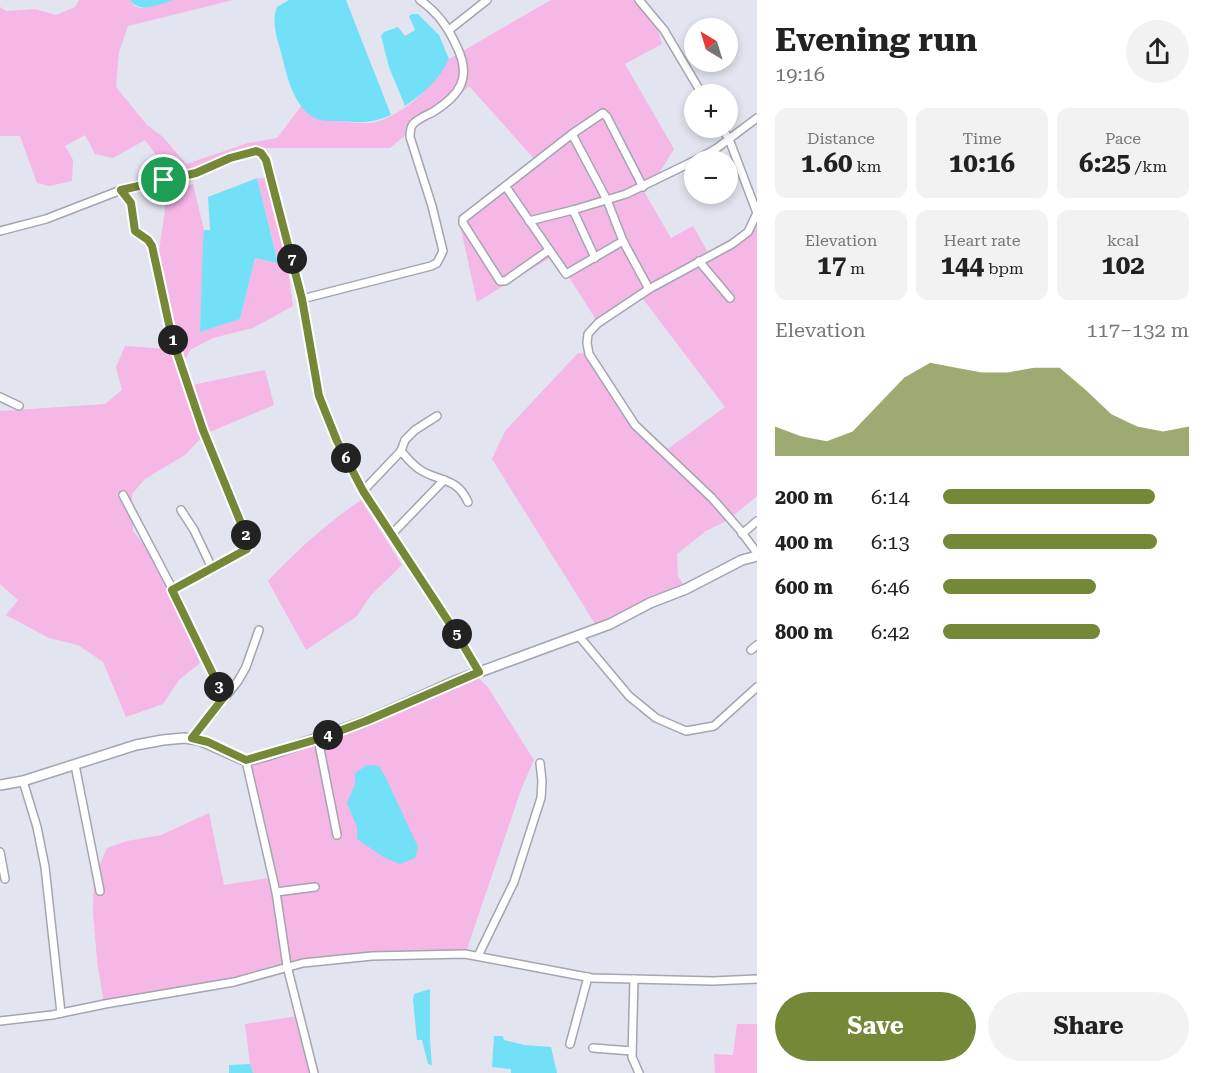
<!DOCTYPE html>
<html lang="en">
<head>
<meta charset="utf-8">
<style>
  body { margin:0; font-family:"Roboto Serif",serif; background:#f2f2f2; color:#222; height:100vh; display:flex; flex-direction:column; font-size:22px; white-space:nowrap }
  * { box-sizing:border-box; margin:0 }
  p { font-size:20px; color:#767676 }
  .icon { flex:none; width:33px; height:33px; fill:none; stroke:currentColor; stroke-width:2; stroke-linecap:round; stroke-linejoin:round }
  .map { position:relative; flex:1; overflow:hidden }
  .panel { display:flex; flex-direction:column; background:#fff; width:450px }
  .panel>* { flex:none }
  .needle { width:39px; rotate:322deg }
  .buttons { position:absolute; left:684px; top:18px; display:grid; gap:12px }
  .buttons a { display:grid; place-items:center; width:54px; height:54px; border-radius:50%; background:#fff; box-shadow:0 3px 9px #0003; font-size:30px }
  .pin { position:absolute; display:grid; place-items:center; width:51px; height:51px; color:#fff; margin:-26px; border:3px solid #fff; border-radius:50%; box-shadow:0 2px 6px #0007 }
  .km { position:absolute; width:30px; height:30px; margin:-15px; border-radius:50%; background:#222; color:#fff; font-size:16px; line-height:30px; text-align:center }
  .round { display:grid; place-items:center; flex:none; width:63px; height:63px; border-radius:32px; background:#f2f2f2 }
  .overview { display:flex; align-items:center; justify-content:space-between; height:102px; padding:0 18px }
  h1 { font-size:33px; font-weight:700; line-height:45px }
  .figures { display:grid; grid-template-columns:repeat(3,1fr); gap:9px; height:102px; padding:6px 18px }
  .figures div { display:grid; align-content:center; border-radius:12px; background:#f2f2f2; text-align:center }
  .figures b { font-size:26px; font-weight:700 }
  .figures small { font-size:16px; font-weight:400 }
  .figures p { font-size:16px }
  .chart { height:168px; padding:12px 18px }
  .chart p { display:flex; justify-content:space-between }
  .chart svg { width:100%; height:108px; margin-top:6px; fill:#758838; opacity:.7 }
  .action { display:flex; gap:12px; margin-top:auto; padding:12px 18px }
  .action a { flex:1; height:69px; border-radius:36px; background:#758838; color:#fff; font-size:24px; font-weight:700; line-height:69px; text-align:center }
  .action a+a { background:#f2f2f2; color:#222 }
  ul { padding:0 18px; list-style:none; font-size:20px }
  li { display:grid; grid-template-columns:96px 72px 1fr; align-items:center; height:45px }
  li i { height:15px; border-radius:8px; background:#758838 }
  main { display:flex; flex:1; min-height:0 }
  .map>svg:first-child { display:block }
</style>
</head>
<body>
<main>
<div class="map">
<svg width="757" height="1073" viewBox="0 0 757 1073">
  <rect width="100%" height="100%" fill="#e2e5ef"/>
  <g fill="#f5b7e5">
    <path d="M79 0H130L134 6 141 8 175 0H233L128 26 119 52 116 87 147 125 163 137 186 164 248 143 277 138 302 105C313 119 322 120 338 121 350 122 364 125 376 122 404 114 436 85 449 59L551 0H634L656 22 662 44 625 64 674 149 655 180 642 188 671 238 693 226 710 256 748 232 757 216V496L728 520 706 531 677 554 678 576 686 589 597 627 492 459 505 431 578 353 590 354 636 425 665 451 725 407 640 295 598 323 555 255 477 302 458 216 537 162 469 86 446 109 409 132 390 148H260L188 173 163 177 156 155 145 140 113 158 95 154 85 135 65 146 73 160 72 181 49 186 37 183 20 136H0V7L6 11 35 9 56 15 75 7Z"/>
    <path d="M257 178 270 179 287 262 293 306 253 328 213 338 190 350 183 364 192 385 265 370 274 405 205 434 185 455 145 479 132 494 133 531 142 542 172 597 200 663 179 680 163 704 126 717 103 662 78 645 49 638 6 615 18 600 0 584V411L105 404 122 390 116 367 125 346 168 349 179 335C172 314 159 281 159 259 159 235 168 213 164 190L193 184 204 230 200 332 240 319 255 258 278 262Z"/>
    <path d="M361 500 402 565 371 595 356 617 306 650 268 581C297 550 326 524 361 500Z"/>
    <path d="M474 674 487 686 534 760 522 787 466 952 287 963 233 978 104 1003 97 961 93 911 94 878 107 848 127 841 161 835 209 813 224 885 269 878 246 759 367 720Z"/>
    <path d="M298 1016 311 1073H253L250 1064 245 1024Z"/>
    <path d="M737 1024H757V1073H715L714 1054 733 1055Z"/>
  </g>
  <g fill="#72e0f7">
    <path d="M130 0H175C161 3 140 15 130 0Z"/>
    <path d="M289 0H346L391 115C374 123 360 123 341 121 331 121 318 122 310 115 292 101 286 73 281 52 277 37 271 22 277 7Z"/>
    <path d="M412 14H418L439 35 449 59C439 80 424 93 405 106L389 67 381 36 384 32 398 27 405 36 415 30 409 16Z"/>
    <path d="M257 178 278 263 255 258 240 319 200 332 203 241 204 230H210L208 197Z"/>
    <path d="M367 765 379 766 385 776 418 847 415 858 400 864 385 858 357 839V827L347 803 355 784V773Z"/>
    <path d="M430 989V1040L432 1065 428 1064 422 1040H417L413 1000 414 994Z"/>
    <path d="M494 1036H503L504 1040 524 1045 551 1047 557 1073H511V1069L492 1067Z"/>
    <path d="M250 1064 253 1073H229V1065Z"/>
  </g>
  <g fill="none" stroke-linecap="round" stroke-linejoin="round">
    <defs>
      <g id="street">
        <path d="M639 0 664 30 702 94"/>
        <path d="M449 30 487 0"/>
        <path d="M722 128 729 139 757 213"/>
        <path d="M572 134 607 200 623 241 649 289"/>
        <path d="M696 160 717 148 757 118"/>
        <path d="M506 187 566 274 623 241"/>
        <path d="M121 190 131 203 135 230 148 240 152 246 172 338 203 430 250 543 247 549 173 590"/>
        <path d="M573 210 595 258"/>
        <path d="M757 213 748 232 732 244 649 289 598 323 588 334 587 343 589 354 635 425 712 498 740 530 757 553"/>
        <path d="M529 221 573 210 626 194 694 161"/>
        <path d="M0 231 46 219 121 190 196 173 230 158 256 151 261 153 266 160 302 299 319 396 337 441 363 491 456 633 479 672"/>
        <path d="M549 250 505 281H500L463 223V219L572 134 603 113 607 117 643 187"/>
        <path d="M699 261 730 298"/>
        <path d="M302 299 431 266 437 263 443 251 432 206 410 137C410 133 410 128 413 124 417 119 427 115 433 112 460 95 472 78 457 47 448 27 438 13 420 0"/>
        <path d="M0 397 19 406"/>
        <path d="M401 451C407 458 413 466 422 471 442 482 457 478 468 502"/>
        <path d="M363 491 401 451 405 440 415 430 437 416"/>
        <path d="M123 495 173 590 224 697"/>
        <path d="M181 510 194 530 212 568"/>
        <path d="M742 534 757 521"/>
        <path d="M391 535 444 480"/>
        <path d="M578 635 629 696 656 718 686 731 714 726 757 687"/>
        <path d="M751 650 757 645"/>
        <path d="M192 738 238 681 246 667 259 630"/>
        <path d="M318 739 337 835"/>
        <path d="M246 761 276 892 287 966 314 1073"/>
        <path d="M75 765 100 891"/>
        <path d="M23 781 37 827 45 867 61 1013"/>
        <path d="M0 852 5 879"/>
        <path d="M276 892 315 887"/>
        <path d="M478 956 514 882 541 798 542 781 540 763"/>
        <path d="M634 979 632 1057 639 1073"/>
        <path d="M0 1021 52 1015 105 1004 234 982 303 963 372 956 465 954 592 978 713 981 757 979"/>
        <path d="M570 1044 588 977"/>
        <path d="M593 1048 632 1051"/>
      </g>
      <path id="secondary" d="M0 785 23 781 136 745 163 740 184 738 199 740 246 761 269 755 366 721 455 681 610 624 650 603 686 589 742 560 757 556"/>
    </defs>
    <use href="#street" stroke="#a3a5af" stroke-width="10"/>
    <use href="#secondary" stroke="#a3a5af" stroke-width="12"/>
    <use href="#street" stroke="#fff" stroke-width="7"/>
    <use href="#secondary" stroke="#fff" stroke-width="9"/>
  </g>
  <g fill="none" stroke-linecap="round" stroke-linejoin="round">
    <defs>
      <path id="route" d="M256 151 261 153 266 160 302 299 319 396 337 441 363 491 456 633 479 672 366 721 318 739 246 760 208 742 192 738 224 697 172 590 247 549 249 543 203 430 172 338 152 246 148 240 135 231 131 203 121 190 196 173 230 158Z"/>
    </defs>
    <use href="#route" stroke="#fff" stroke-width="12"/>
    <use href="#route" stroke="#758838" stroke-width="8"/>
  </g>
</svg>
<div class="buttons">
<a><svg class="needle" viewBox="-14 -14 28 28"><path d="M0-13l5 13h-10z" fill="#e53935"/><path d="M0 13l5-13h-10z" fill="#767676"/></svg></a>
<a>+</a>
<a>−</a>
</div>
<div class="pin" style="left:164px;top:180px;background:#1e9e55"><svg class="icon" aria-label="arrive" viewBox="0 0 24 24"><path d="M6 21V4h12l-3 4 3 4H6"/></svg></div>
<b class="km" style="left:173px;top:340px">1</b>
<b class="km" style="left:246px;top:535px">2</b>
<b class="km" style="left:219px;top:687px">3</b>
<b class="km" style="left:328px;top:735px">4</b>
<b class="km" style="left:457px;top:634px">5</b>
<b class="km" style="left:346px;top:458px">6</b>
<b class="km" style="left:292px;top:259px">7</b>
</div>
<section class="panel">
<div class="overview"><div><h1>Evening run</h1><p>19:16</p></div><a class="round"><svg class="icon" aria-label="share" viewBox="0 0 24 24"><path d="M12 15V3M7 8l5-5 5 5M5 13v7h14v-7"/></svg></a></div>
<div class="figures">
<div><p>Distance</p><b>1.60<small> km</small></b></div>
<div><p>Time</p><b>10:16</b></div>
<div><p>Pace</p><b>6:25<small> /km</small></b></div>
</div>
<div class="figures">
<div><p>Elevation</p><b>17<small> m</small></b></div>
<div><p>Heart rate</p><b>144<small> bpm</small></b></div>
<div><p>kcal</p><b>102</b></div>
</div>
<div class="chart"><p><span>Elevation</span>117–132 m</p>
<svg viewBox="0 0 160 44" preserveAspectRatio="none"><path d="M0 44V32L10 36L20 38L30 34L40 23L50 12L60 6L70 8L80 10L90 10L100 8L110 8L120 17L130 27L140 32L150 34L160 32V44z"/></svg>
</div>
<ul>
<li><b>200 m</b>6:14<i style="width:86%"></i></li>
<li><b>400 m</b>6:13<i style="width:87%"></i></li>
<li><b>600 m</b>6:46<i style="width:62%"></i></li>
<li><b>800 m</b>6:42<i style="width:64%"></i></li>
</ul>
<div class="action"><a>Save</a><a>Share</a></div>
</section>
</main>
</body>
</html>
